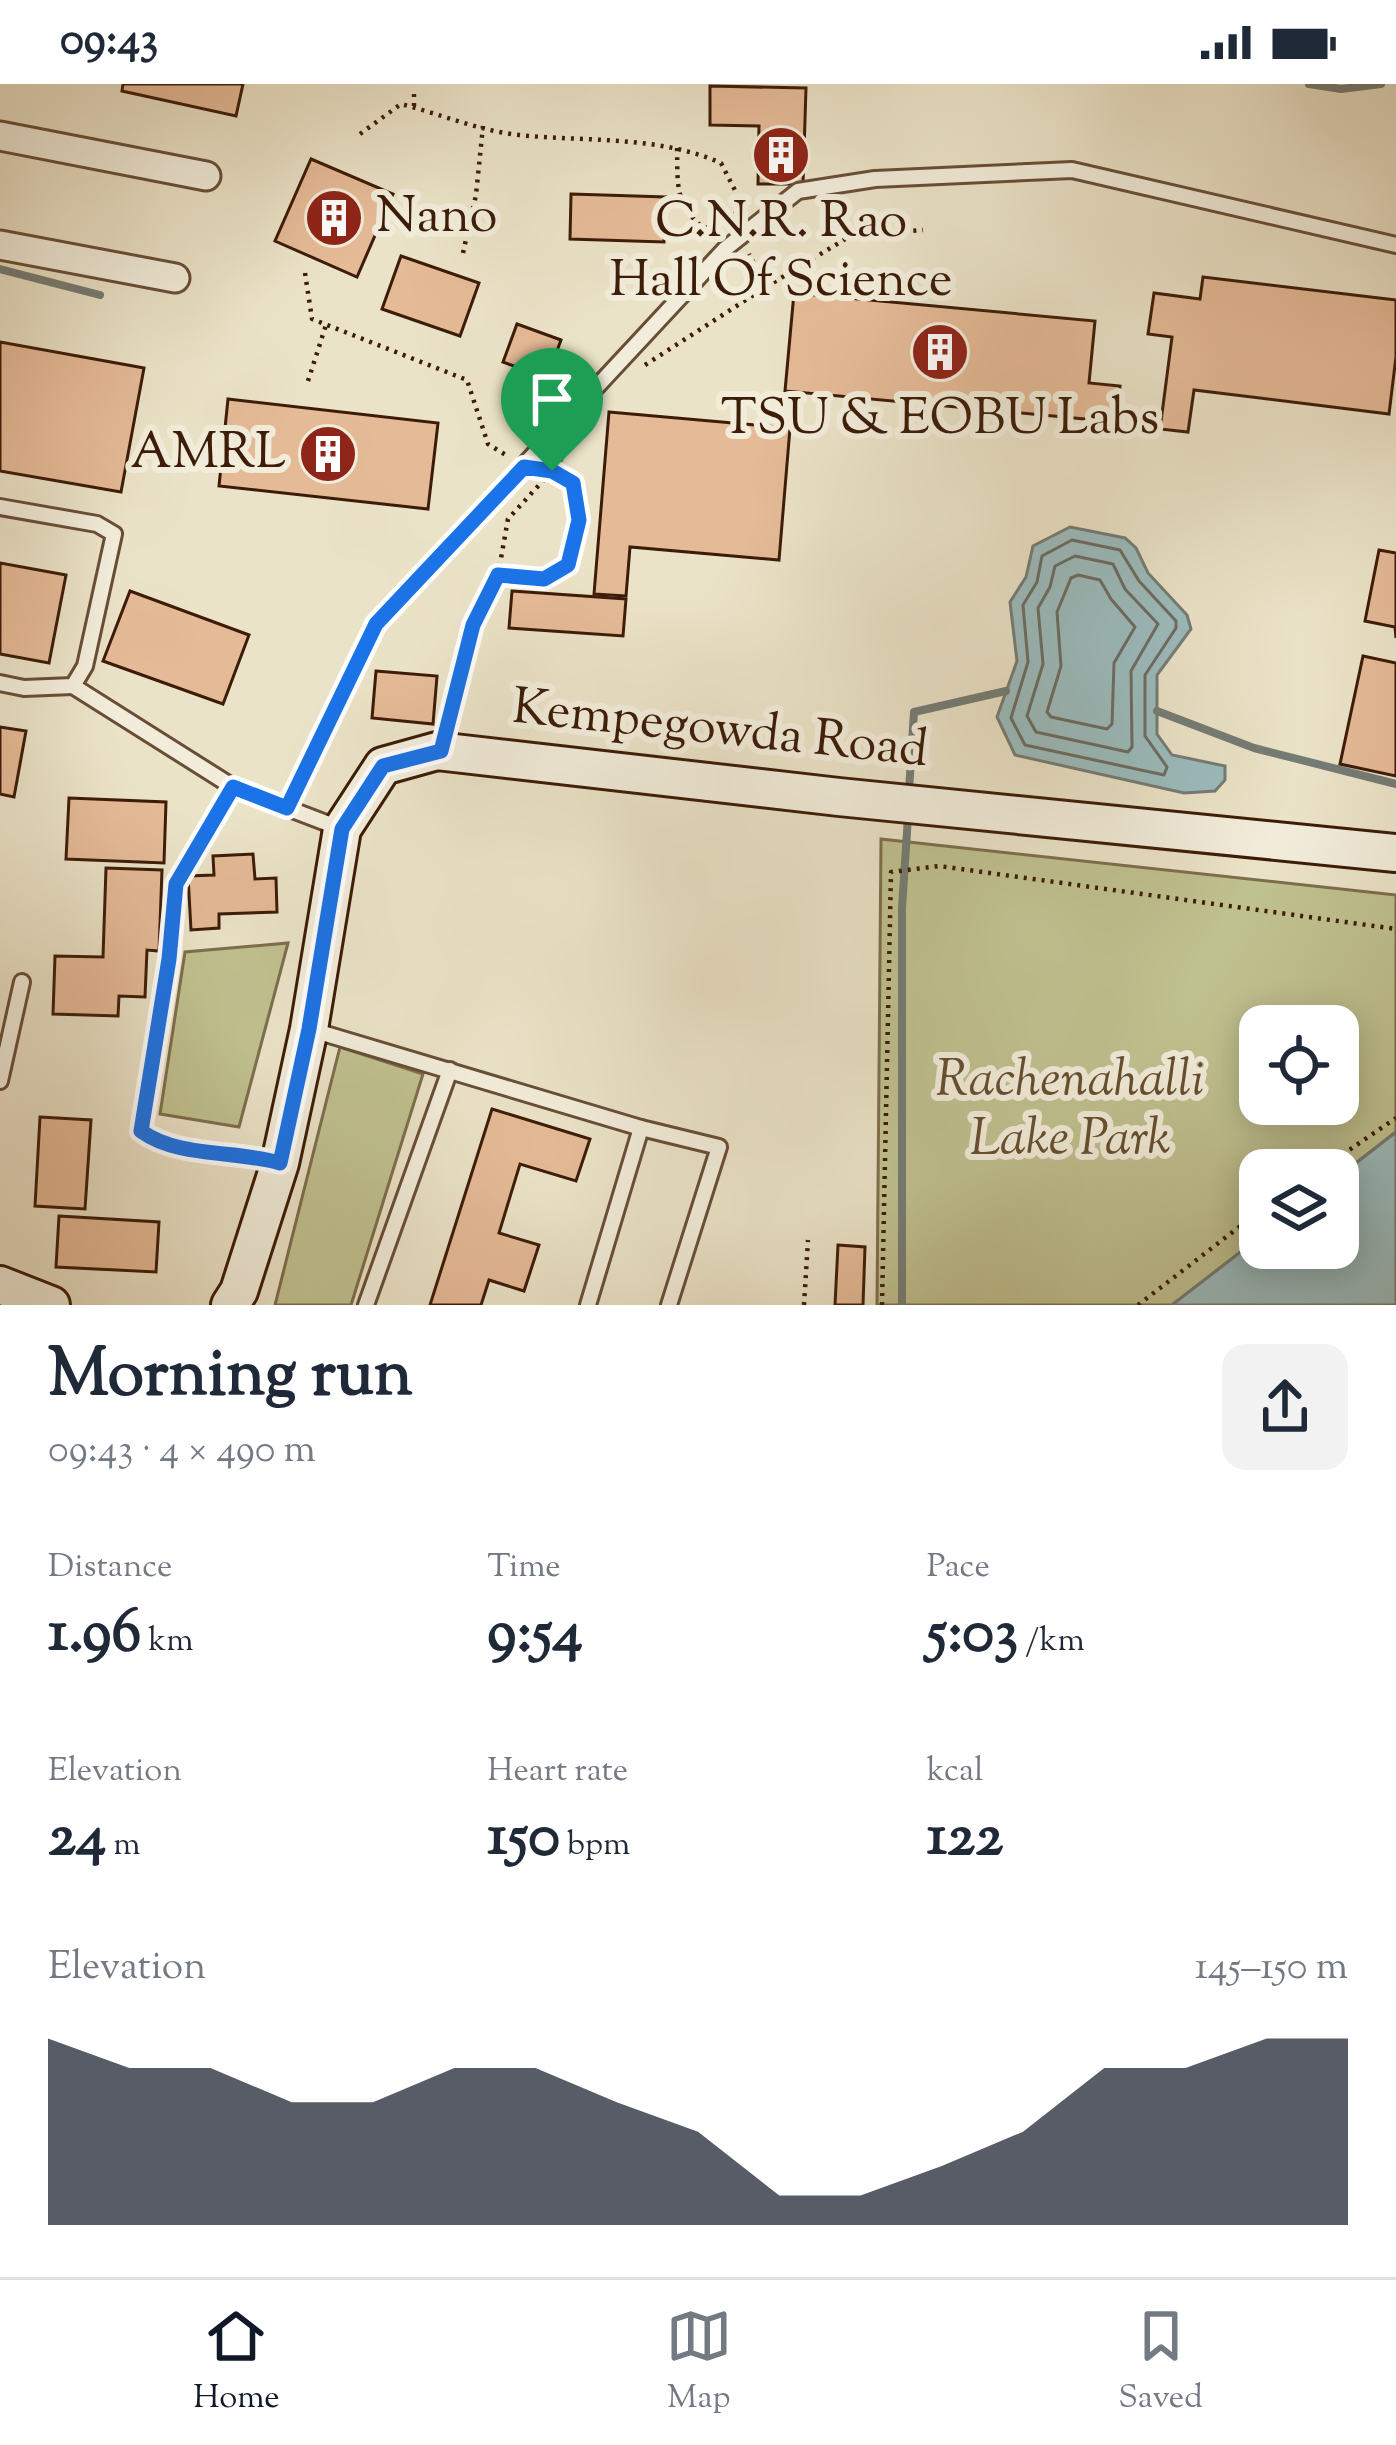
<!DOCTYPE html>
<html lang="en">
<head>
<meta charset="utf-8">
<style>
  body { margin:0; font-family:"Sorts Mill Goudy",serif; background:#f2f2f3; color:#1f2937; height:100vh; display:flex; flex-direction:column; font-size:45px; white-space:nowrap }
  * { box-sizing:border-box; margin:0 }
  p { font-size:39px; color:#747a83 }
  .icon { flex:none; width:66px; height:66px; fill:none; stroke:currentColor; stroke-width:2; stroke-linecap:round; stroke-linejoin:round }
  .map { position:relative; height:1221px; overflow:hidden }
  .drawer { display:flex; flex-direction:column; background:#fff; flex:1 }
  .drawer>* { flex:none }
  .fabs { position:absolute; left:1239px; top:921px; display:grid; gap:24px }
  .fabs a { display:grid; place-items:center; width:120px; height:120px; border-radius:24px; background:#fff; box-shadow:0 6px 30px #0003; font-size:60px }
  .pin { position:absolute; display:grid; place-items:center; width:102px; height:102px; color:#fff; margin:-123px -51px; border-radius:50% 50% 50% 0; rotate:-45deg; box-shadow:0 0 12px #0007 }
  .pin .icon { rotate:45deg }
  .round { display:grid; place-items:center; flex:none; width:126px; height:126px; border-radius:24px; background:#f2f2f3 }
  .head { display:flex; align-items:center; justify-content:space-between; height:204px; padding:0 48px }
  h1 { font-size:66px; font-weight:800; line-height:90px }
  .stats { display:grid; grid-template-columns:repeat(3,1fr); gap:18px; height:204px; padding:12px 48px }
  .stats div { display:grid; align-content:center }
  .stats b { font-size:60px; font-weight:800 }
  .stats small { font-size:33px; font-weight:400 }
  .stats p { font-size:33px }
  .chart { height:336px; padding:24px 48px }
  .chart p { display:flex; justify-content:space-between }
  .chart svg { width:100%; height:216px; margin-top:12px; fill:#111827; opacity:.7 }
  .status { display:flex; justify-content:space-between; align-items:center; height:84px; padding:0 60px; background:#fff; direction:ltr }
  .status svg { height:33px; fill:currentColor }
  .dock { display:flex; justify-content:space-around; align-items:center; height:168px; border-top:3px solid #e0e1e3; background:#fff; font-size:33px; color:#747a83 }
  .dock a { display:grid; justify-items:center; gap:6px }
  .dock .selected { color:#111827 }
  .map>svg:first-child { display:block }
</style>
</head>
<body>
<div class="status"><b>09:43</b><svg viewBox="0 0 49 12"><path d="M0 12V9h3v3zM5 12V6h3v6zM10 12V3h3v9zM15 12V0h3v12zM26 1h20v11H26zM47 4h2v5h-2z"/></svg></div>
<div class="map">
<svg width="1396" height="1221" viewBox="0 0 1396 1221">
  <rect width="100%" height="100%" fill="#ebe3c8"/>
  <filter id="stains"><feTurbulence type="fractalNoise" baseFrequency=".00167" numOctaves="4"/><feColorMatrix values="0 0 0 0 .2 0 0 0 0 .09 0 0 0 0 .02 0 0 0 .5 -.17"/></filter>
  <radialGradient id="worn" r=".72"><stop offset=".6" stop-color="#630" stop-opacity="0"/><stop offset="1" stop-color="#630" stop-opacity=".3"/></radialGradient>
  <g fill="#c0c190" stroke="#7e6e4c" stroke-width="3" fill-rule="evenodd">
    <path d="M881 755 1396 811V1048L1338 1093V1086H1260V1153L1172 1221H877ZM1260 942H1338V1020H1260Z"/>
    <path d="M288 859 239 1043 160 1030 185 868Z"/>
    <path d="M340 963 423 990 351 1221H275Z"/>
  </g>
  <g fill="#9bbcbe" stroke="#757c75" stroke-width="3">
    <path d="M1070 443 1125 454 1136 464 1148 489 1187 531 1191 545 1157 591V650L1172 671 1225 682V696L1215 707 1184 709 1015 671 997 633 1017 577 1010 518 1026 493 1033 462Z"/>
    <path d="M1396 1048V1221H1172L1260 1153V1164H1338V1093Z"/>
  </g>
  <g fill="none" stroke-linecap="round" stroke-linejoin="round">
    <g stroke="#6c6c62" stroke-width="3">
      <path d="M1072 456 1120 466 1139 497 1176 537V544L1145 591V652L1167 683 1164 691 1025 661 1011 634 1028 578 1023 521 1037 498 1042 472Z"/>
      <path d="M1075 472 1113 480 1125 505 1158 540 1131 587 1132 663 1128 668 1036 648 1027 632 1043 580 1038 524 1050 503 1055 482Z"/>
      <path d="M1078 491 1100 496 1111 515 1135 543 1114 579 1112 640 1107 645 1051 633 1047 628 1061 582 1057 528 1071 494Z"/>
    </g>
    <g stroke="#757c75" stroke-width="8">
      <path d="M1309 0 1341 5 1381 0"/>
      <path d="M0 185 100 211"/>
      <path d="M1157 627 1254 664 1396 700"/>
      <path d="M909 706 914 628 1006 607"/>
      <path d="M902 1221V824L908 733"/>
    </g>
  </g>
  <g fill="#e5ba97" stroke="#3c1c07" stroke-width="3">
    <path d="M123 0H243L236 32 122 7Z"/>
    <path d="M710 2 806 4 803 100H758L759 42 710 41Z"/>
    <path d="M311 75 393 110 357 193 275 157Z"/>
    <path d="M571 110 666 113 664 158 570 155Z"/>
    <path d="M401 172 479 199 460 252 382 225Z"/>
    <path d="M1203 193 1396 216V273L1389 330 1194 306 1188 348 1160 345 1172 253 1148 250 1154 209 1200 215Z"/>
    <path d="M794 209 1095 237 1089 299 1120 302 1117 338 785 307Z"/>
    <path d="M517 240 561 256 547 294 503 278Z"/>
    <path d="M0 258 144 284 121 408 0 387Z"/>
    <path d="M228 315 438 339 428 425 219 402Z"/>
    <path d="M609 328 790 344 779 476 630 463 626 512 594 510Z"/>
    <path d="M1379 466 1396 469V554L1395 543 1365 537Z"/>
    <path d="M0 479 66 491 49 579 0 570Z"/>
    <path d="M130 507 249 551 223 620 103 577Z"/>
    <path d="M512 507 626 515 623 552 509 544Z"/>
    <path d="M1363 572 1396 579V692L1340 680Z"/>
    <path d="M376 587 437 592 433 640 372 634Z"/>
    <path d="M0 643 26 647 14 713 0 710Z"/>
    <path d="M69 714 166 718 164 779 66 775Z"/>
    <path d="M253 770 255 795 276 794 277 828 219 830V844L191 846 188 792 214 791 213 772Z"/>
    <path d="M106 784 162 786 159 867 147 866 145 913 119 912 118 932 53 930 55 872 103 873Z"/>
    <path d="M492 1025 590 1055 576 1097 520 1080 499 1149 539 1161 524 1207 489 1196 481 1221H430Z"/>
    <path d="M40 1033 91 1036 85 1125 35 1122Z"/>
    <path d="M59 1132 159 1138 156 1188 56 1183Z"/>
    <path d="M838 1161 865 1163 863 1221H835Z"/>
  </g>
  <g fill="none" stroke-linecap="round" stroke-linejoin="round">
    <defs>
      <g id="lane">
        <path d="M0 423 97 440 114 450 85 582 73 602 24 604 0 599"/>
        <path d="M73 602 233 703 287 724"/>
        <path d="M233 703 175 800 169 875 141 1047C177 1073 233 1066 277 1078"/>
        <path d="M342 745 287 724 376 540 725 165 798 107 875 95 1072 86 1396 161"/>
        <path d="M309 945 641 1044 719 1063 669 1221"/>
        <path d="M0 997 22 898"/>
        <path d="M366 1221 450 986"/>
        <path d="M588 1221 641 1044"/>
      </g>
      <g id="street">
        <path d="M0 52 206 92"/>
        <path d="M0 161 175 194"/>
      </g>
      <g id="secondary">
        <path d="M0 1201 51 1221"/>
        <path d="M230 1221 239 1207 280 1079 309 945 342 745 383 682 437 667 839 713 1396 769"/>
      </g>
    </defs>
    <use href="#lane" stroke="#684e37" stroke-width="20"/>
    <use href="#street" stroke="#684e37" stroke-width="33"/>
    <use href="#secondary" stroke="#3c1c07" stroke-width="42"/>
    <g stroke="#3c1c07" stroke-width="4.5" stroke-dasharray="3 6" stroke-linecap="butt">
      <path d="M414 10V23"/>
      <path d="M360 50 401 20C440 30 480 47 519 51 587 58 657 51 721 79L740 116 734 134"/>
      <path d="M677 64C678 102 674 117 703 144L721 142"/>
      <path d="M463 169 476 111 483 42"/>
      <path d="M305 189 312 235 467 296 488 360 509 373"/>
      <path d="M766 203 852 151 923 146"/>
      <path d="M645 281 766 203 749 170"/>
      <path d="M308 297 326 241"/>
      <path d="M498 491 508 435 551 388"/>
      <path d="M448 638 473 541 498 491 544 495 568 481 579 436 573 399 552 387 577 355"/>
      <path d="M1320 1086 1396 1034"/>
      <path d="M804 1221 808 1156"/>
      <path d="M882 1221 891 788 939 782 1396 845"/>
      <path d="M1138 1221 1260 1127"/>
    </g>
    <use href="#lane" stroke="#f2eddb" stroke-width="14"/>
    <use href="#street" stroke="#f2eddb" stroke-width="27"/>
    <use href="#secondary" stroke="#f2eddb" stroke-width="36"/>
  </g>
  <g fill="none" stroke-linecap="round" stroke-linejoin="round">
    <defs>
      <path id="route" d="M524 383 552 387 573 399 579 436 568 481 544 495 498 491 473 541 441 667 383 682 342 745 309 945 280 1079C235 1066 178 1074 141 1047L169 875 176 800 233 703 287 724 376 540Z"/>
    </defs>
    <use href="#route" stroke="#fff" stroke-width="24"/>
    <use href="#route" stroke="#1a73e8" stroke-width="15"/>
  </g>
  <defs>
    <symbol id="building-disc" viewBox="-11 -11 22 22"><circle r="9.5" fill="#8f2418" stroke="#f2eddb"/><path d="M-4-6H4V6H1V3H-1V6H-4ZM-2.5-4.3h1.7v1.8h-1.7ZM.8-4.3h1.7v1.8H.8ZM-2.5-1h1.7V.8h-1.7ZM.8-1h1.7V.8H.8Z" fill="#fff"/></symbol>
  </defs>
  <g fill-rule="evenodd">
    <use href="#building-disc" x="748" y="38" width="66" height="66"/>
    <use href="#building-disc" x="301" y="101" width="66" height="66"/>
    <use href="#building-disc" x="907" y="235" width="66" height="66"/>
    <use href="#building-disc" x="295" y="337" width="66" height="66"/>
  </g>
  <g text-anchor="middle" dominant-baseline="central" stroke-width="12" stroke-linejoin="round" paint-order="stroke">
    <g font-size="51" fill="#3c1c07" stroke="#f2eddb">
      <text x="376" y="134" text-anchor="start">Nano</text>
      <text x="781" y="139">C.N.R. Rao<tspan x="781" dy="59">Hall Of Science</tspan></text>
      <text x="940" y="336">TSU &amp; EOBU Labs</text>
      <text x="286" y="370" text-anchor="end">AMRL</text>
    </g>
    <g font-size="51" fill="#3c1c07" stroke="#f2eddb">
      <text transform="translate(720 647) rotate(6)">Kempegowda Road</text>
    </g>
    <g font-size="51" font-style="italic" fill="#644e30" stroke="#f2eddb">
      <text x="1070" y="997">Rachenahalli<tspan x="1070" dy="59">Lake Park</tspan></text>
    </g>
  </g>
  <rect width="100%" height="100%" filter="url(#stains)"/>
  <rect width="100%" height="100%" fill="url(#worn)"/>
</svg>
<div class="fabs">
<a><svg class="icon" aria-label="locate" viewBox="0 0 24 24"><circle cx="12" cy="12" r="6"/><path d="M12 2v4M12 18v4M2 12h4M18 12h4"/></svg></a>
<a><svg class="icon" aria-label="layers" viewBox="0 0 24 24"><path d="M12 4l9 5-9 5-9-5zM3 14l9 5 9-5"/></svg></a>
</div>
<div class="pin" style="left:552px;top:387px;background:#1e9e55"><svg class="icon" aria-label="arrive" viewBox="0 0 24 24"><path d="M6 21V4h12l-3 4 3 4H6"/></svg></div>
</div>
<section class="drawer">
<div class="head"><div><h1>Morning run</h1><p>09:43 · 4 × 490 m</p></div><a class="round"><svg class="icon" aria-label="share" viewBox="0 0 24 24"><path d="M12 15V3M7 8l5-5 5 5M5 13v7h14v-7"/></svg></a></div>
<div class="stats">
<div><p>Distance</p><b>1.96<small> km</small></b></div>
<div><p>Time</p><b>9:54</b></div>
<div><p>Pace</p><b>5:03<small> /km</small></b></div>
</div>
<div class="stats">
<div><p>Elevation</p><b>24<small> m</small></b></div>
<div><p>Heart rate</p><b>150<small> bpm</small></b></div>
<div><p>kcal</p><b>122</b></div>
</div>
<div class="chart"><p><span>Elevation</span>145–150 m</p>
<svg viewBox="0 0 160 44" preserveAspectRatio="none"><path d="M0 44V6L10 12L20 12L30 19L40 19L50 12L60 12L70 19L80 25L90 38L100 38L110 32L120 25L130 12L140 12L150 6L160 6V44z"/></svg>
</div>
</section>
<nav class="dock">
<a class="selected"><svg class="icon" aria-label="home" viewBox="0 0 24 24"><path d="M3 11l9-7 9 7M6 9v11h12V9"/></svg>Home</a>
<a><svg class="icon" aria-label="map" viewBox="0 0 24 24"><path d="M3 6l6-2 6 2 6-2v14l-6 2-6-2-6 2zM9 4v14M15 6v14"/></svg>Map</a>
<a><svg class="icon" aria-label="saved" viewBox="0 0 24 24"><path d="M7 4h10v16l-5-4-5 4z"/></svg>Saved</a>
</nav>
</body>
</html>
